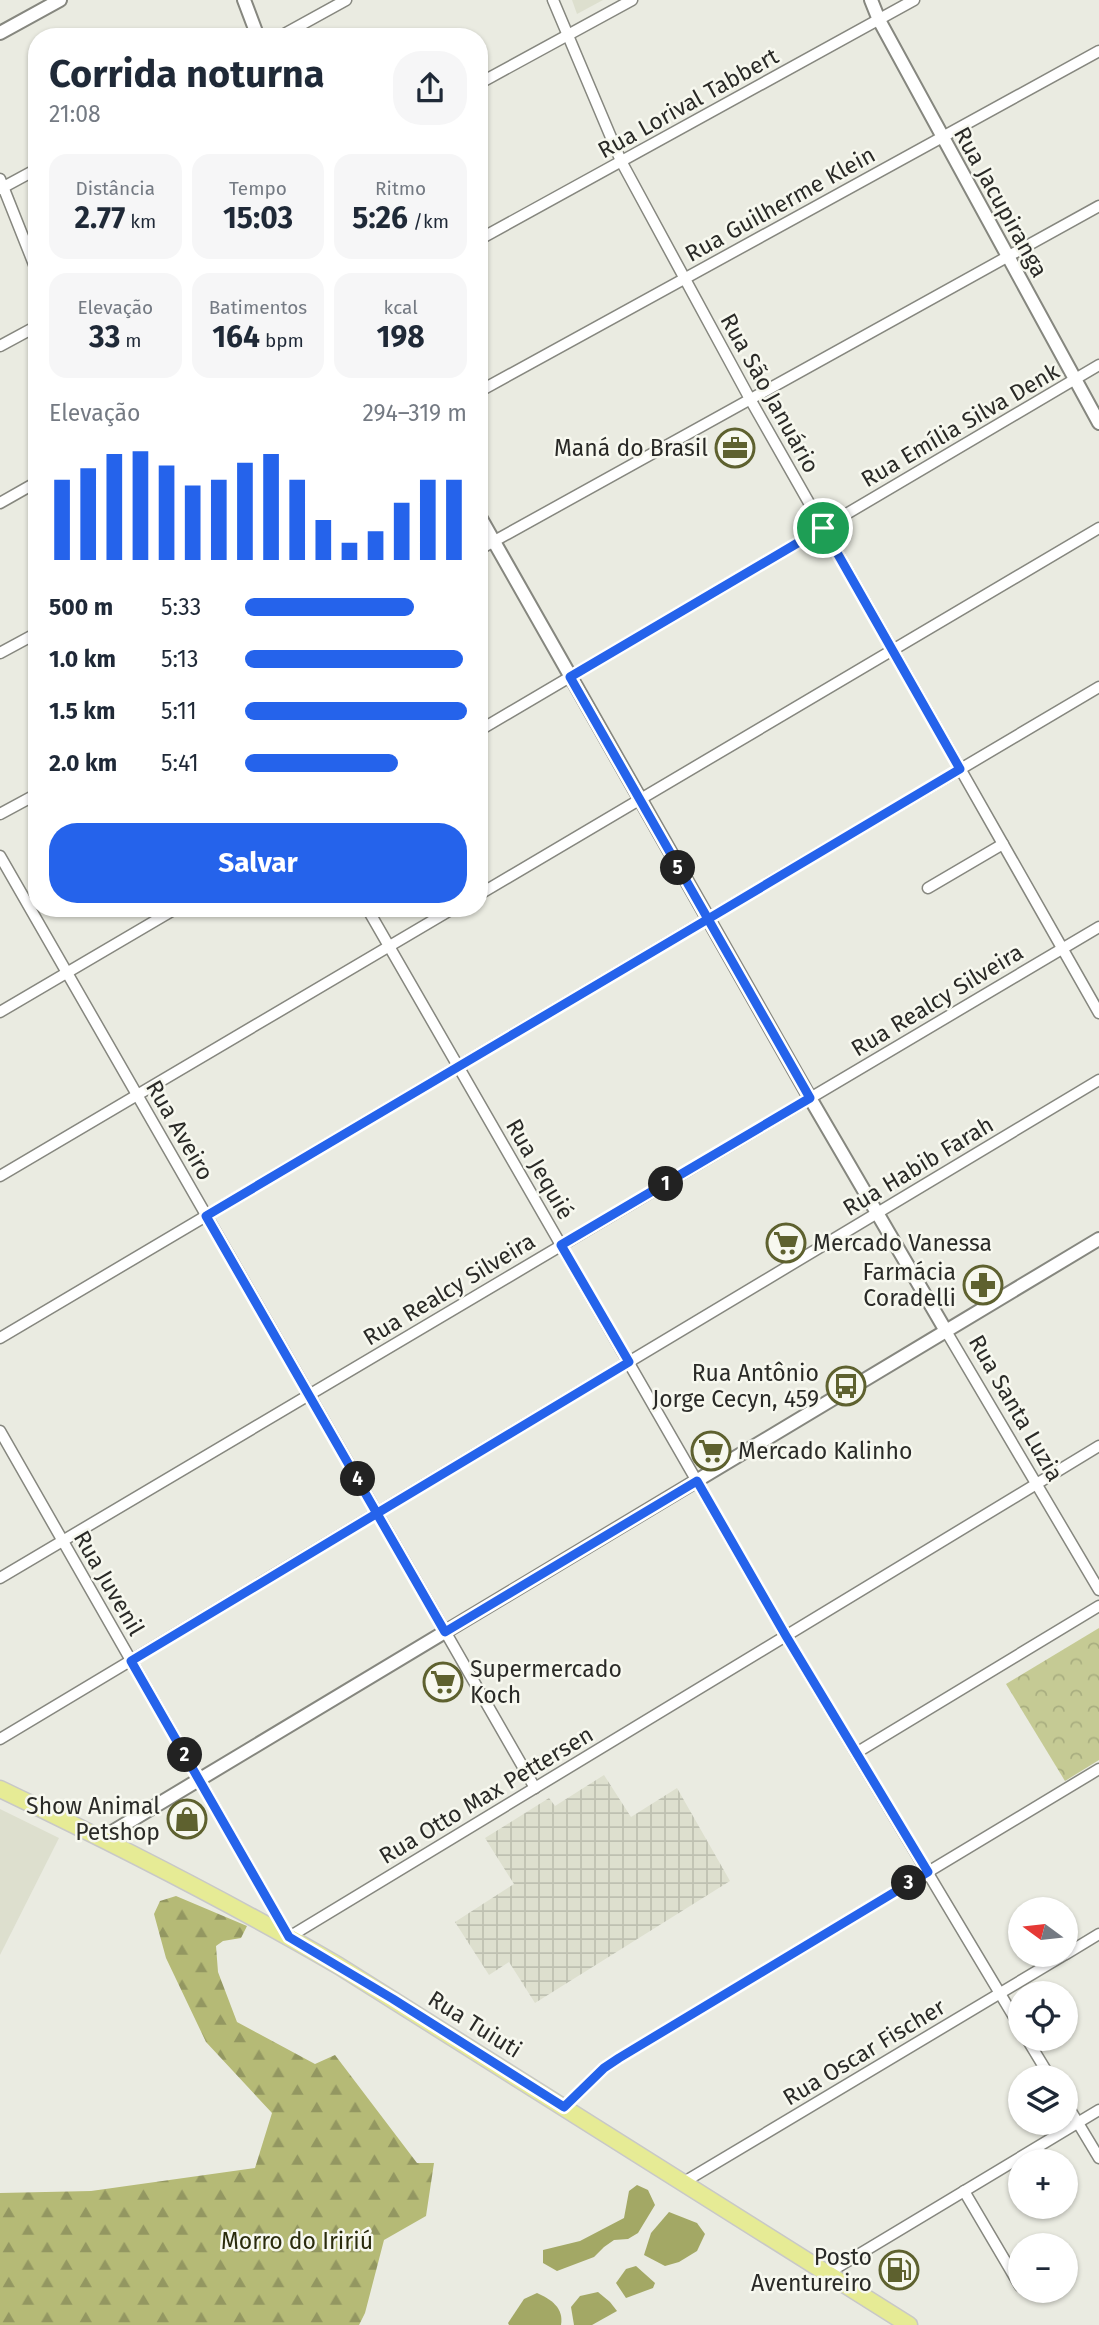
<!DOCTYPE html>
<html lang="pt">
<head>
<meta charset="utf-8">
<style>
  body { margin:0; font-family:"Fira Sans",sans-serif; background:#f6f6f7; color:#1f2937; height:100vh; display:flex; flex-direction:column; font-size:26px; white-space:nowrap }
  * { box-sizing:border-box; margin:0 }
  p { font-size:23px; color:#747a83 }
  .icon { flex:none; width:38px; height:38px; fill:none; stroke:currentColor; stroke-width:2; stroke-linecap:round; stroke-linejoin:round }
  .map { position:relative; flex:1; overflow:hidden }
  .sheet { position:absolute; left:28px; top:28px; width:460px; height:889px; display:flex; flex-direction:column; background:#fff; border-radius:28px; box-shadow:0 2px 5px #0004 }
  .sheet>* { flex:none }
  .needle { width:46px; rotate:285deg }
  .fabs { position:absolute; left:1008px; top:1897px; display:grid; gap:14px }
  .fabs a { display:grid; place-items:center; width:70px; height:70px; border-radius:50%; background:#fff; box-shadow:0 2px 5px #0004; font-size:35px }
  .pin { position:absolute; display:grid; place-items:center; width:60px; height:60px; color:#fff; margin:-30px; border:4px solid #fff; border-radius:50%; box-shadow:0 2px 7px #0007 }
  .km { position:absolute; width:35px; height:35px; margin:-18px; border-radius:50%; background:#222; color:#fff; font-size:19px; line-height:35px; text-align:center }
  .round { display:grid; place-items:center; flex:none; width:74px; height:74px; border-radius:28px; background:#f6f6f7 }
  .headline { display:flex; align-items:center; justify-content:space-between; height:119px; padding:0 21px }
  h1 { font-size:38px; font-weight:700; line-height:52px }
  .figures { display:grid; grid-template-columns:repeat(3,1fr); gap:10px; height:119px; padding:7px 21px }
  .figures div { display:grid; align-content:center; border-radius:18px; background:#f6f6f7; text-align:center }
  .figures b { font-size:30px; font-weight:700 }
  .figures small { font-size:19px; font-weight:400 }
  .figures p { font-size:19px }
  .chart { height:196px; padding:14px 21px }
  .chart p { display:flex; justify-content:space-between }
  .chart svg { width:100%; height:126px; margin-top:7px; stroke:#2563eb; stroke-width:6 }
  .button { display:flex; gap:14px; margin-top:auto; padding:14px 21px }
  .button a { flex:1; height:80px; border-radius:28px; background:#2563eb; color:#fff; font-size:28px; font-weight:700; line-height:80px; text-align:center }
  ul { padding:0 21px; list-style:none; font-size:23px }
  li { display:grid; grid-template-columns:112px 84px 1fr; align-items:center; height:52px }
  li i { height:18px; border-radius:9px; background:#2563eb }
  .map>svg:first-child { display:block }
</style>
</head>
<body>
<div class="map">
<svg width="1099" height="2325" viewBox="0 0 1099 2325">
  <defs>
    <pattern id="industrial-grid" width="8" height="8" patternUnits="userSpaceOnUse" patternTransform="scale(1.75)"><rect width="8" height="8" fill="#dddfce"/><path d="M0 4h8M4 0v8" fill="none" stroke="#bec0b1"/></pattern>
    <pattern id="forest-firs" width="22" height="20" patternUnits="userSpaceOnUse" patternTransform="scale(1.75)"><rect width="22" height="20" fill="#b5ba76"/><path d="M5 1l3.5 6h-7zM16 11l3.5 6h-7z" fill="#939761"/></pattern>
    <pattern id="park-crowns" width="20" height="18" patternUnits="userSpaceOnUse" patternTransform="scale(1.75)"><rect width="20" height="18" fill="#c5ca94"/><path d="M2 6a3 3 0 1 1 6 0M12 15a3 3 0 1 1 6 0" fill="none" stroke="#a9ae80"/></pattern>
  </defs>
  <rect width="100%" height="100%" fill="#eaebe1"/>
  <g fill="#dddfce">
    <path d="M572 0H603L577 14Z"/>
    <path d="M0 1809 59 1838 0 1955Z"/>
  </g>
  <path fill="url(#industrial-grid)" d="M604 1775 631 1817 677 1788 730 1881 535 2003 509 1962 489 1975 455 1922 514 1884 485 1838 549 1798 555 1806Z"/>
  <path fill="url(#forest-firs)" d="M176 1896 247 1926 241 1938 223 1941 216 1946 218 1972 237 2022 315 2064 335 2055 417 2163H434L426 2216 384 2240 365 2313 359 2325H0V2193L91 2191 255 2168 272 2113 206 2042 166 1958 154 1914 160 1901Z"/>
  <path fill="url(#park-crowns)" d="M1099 1628V1760L1065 1781 1006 1684Z"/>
  <g fill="#a3a865">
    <path d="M637 2185 648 2190 655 2205 638 2233 628 2239 614 2240 604 2247 594 2257 557 2271 543 2263V2250L580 2241 624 2218 629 2191Z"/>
    <path d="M669 2212 697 2223 705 2234 697 2251 679 2262 665 2266 644 2255 651 2233Z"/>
    <path d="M636 2266 655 2283 653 2288 626 2298 616 2283 626 2269Z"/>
    <path d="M598 2292 610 2302 617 2311 592 2325H574L571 2307 580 2296Z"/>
    <path d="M537 2293C551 2299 564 2308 561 2325H509L508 2323 524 2299Z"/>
  </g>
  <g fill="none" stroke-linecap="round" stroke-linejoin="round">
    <defs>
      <g id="minor">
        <path d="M553 0 621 161 750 399 1099 1013"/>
        <path d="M279 37 346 0"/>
        <path d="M480 83 632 0"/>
        <path d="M0 179 37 272"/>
        <path d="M0 189 37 169"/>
        <path d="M480 239 914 0"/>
        <path d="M0 346 37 326"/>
        <path d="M480 391 1099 51"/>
        <path d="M0 503 37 482"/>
        <path d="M480 549 1099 206"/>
        <path d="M0 653 37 633"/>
        <path d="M480 730 1099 365"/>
        <path d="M0 814 37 794"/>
        <path d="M0 856 535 1788"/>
        <path d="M928 888 1003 844"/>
        <path d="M480 894 1099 528"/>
        <path d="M367 908 786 1636 1020 2027"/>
        <path d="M0 1012 177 908"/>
        <path d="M0 1176 454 908"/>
        <path d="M946 1331 1099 1590"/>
        <path d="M0 1338 1099 687"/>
        <path d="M0 1431 289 1937 1099 1446"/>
        <path d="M0 1578 1099 927"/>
        <path d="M0 1739 1099 1080"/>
        <path d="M856 1753 1099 1606"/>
        <path d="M1066 1954 1099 1934"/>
        <path d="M1027 2039 1050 2077"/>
        <path d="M1066 2103 1099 2158"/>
        <path d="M564 2107 604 2068 619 2058 1099 1769"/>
        <path d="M684 2182 1064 1955"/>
        <path d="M964 2191 1020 2286"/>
        <path d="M828 2273 1099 2110"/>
      </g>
      <g id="tertiary">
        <path d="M244 0 258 37"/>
        <path d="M871 0 879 20 1099 423"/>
        <path d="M0 33 60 0"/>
        <path d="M480 517 810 1098 946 1331"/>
        <path d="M102 1838 1099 1239"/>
      </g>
      <path id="primary" d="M0 1789C115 1844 229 1902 339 1966L909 2325"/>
    </defs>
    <use href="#minor" stroke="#86877f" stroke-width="13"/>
    <use href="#tertiary" stroke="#86877f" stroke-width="16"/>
    <use href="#primary" stroke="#c8c8c7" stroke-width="19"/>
    <use href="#minor" stroke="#fff" stroke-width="10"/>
    <use href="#tertiary" stroke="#fff" stroke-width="12"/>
    <use href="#primary" stroke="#e6eb95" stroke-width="16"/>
  </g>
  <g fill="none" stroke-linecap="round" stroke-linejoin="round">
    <defs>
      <path id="route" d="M823 528 960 769 708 919 810 1098 561 1245 629 1362 131 1661 289 1937 393 1999 564 2107 604 2068 619 2058 928 1872 786 1636 697 1481 445 1632 206 1216 708 919 570 677 823 528"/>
    </defs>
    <use href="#route" stroke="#fff" stroke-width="14"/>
    <use href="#route" stroke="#2563eb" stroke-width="9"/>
  </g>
  <defs>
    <symbol id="office-ring" viewBox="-11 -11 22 22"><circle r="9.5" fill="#f7f8ef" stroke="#5e612f" stroke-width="1.5"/><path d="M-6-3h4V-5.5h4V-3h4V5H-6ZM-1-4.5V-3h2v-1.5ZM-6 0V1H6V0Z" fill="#5e612f"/></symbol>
    <symbol id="supermarket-ring" viewBox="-11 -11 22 22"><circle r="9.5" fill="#f7f8ef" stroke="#5e612f" stroke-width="1.5"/><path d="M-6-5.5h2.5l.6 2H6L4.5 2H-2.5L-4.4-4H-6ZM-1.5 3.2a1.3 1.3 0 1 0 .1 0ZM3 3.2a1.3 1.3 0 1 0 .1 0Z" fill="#5e612f"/></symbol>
    <symbol id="pharmacy-ring" viewBox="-11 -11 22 22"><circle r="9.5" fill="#f7f8ef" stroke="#5e612f" stroke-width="1.5"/><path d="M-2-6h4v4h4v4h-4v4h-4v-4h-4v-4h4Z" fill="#5e612f"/></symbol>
    <symbol id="bus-ring" viewBox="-11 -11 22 22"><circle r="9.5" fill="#f7f8ef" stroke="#5e612f" stroke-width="1.5"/><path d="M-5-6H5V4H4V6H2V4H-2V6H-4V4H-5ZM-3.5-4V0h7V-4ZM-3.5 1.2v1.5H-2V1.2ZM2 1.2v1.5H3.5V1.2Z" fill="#5e612f"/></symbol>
    <symbol id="shop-ring" viewBox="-11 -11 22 22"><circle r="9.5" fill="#f7f8ef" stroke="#5e612f" stroke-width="1.5"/><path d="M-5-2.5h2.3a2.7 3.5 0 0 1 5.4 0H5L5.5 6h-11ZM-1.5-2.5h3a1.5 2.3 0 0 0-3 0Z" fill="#5e612f"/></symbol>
    <symbol id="fuel-ring" viewBox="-11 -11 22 22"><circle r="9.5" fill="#f7f8ef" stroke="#5e612f" stroke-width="1.5"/><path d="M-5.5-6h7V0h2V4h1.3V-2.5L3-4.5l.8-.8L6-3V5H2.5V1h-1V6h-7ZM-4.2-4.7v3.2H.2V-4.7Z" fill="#5e612f"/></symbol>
  </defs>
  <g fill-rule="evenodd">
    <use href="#office-ring" x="713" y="426" width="44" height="44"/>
    <use href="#supermarket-ring" x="764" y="1221" width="44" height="44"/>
    <use href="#pharmacy-ring" x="961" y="1263" width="44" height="44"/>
    <use href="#bus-ring" x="824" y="1364" width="44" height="44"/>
    <use href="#supermarket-ring" x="689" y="1429" width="44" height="44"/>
    <use href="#supermarket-ring" x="421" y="1660" width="44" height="44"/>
    <use href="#shop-ring" x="165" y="1797" width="44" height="44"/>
    <use href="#fuel-ring" x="877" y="2248" width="44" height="44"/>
  </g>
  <g text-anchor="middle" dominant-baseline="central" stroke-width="5" stroke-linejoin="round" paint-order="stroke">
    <g font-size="23" fill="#2a2a27" stroke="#f7f8ef">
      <text transform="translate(688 103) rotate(-29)">Rua Lorival Tabbert</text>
      <text transform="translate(1001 202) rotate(61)">Rua Jacupiranga</text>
      <text transform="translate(780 204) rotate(-29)">Rua Guilherme Klein</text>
      <text transform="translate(770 393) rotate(61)">Rua São Januário</text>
      <text transform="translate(960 425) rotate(-30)">Rua Emília Silva Denk</text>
      <text transform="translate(937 1000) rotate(-31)">Rua Realcy Silveira</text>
      <text transform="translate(180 1130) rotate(60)">Rua Aveiro</text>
      <text transform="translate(918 1166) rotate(-31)">Rua Habib Farah</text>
      <text transform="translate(540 1169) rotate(60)">Rua Jequié</text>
      <text transform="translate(449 1289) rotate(-31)">Rua Realcy Silveira</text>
      <text transform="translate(1016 1408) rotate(60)">Rua Santa Luzia</text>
      <text transform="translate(109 1583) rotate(60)">Rua Juvenil</text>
      <text transform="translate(486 1795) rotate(-31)">Rua Otto Max Pettersen</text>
      <text transform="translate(475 2024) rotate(32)">Rua Tuiuti</text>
      <text transform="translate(864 2052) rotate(-31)">Rua Oscar Fischer</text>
    </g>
    <g font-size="23" fill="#2a2a27" stroke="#f7f8ef" text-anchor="end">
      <text x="708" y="448">Maná do Brasil</text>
      <text x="813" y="1243" text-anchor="start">Mercado Vanessa</text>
      <text x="956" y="1272">Farmácia<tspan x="956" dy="26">Coradelli</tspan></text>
      <text x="819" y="1373">Rua Antônio<tspan x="819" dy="26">Jorge Cecyn, 459</tspan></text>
      <text x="738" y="1451" text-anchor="start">Mercado Kalinho</text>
      <text x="470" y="1669" text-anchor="start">Supermercado<tspan x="470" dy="26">Koch</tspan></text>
      <text x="160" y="1806">Show Animal<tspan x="160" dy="26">Petshop</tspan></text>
      <text x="872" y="2257">Posto<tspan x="872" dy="26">Aventureiro</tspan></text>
    </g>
    <g font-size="23" fill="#2a2b0d" stroke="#f7f8ef">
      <text x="297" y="2241">Morro do Iririú</text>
    </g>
  </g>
</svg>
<div class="fabs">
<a><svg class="needle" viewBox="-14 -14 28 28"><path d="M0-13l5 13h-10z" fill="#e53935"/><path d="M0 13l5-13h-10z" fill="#747a83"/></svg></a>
<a><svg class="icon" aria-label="locate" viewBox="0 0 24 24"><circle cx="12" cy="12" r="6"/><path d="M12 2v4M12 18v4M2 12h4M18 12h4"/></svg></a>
<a><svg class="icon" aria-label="layers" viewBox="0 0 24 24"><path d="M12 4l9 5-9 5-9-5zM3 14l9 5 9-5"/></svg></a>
<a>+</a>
<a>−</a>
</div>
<div class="pin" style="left:823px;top:528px;background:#1e9e55"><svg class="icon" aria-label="arrive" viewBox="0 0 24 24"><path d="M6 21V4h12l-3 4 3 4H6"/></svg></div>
<b class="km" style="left:666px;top:1184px">1</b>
<b class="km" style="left:185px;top:1755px">2</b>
<b class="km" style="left:909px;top:1883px">3</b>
<b class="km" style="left:358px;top:1479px">4</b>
<b class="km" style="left:678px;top:868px">5</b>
<section class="sheet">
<div class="headline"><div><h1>Corrida noturna</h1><p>21:08</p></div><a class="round"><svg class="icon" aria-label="share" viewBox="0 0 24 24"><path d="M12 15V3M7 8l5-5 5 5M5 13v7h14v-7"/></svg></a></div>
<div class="figures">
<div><p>Distância</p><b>2.77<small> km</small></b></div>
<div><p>Tempo</p><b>15:03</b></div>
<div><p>Ritmo</p><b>5:26<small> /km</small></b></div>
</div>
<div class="figures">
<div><p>Elevação</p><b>33<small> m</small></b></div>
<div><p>Batimentos</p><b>164<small> bpm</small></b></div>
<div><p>kcal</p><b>198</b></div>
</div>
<div class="chart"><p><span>Elevação</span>294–319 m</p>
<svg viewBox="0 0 160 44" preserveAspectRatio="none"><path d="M5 44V16M15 44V12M25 44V7M35 44V6M45 44V11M55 44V18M65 44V16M75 44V10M85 44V7M95 44V16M105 44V30M115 44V38M125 44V34M135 44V24M145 44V16M155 44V16"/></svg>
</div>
<ul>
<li><b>500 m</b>5:33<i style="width:76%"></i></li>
<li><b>1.0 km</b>5:13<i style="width:98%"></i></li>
<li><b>1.5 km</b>5:11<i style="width:100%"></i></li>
<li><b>2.0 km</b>5:41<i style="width:69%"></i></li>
</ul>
<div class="button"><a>Salvar</a></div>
</section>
</div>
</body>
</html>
